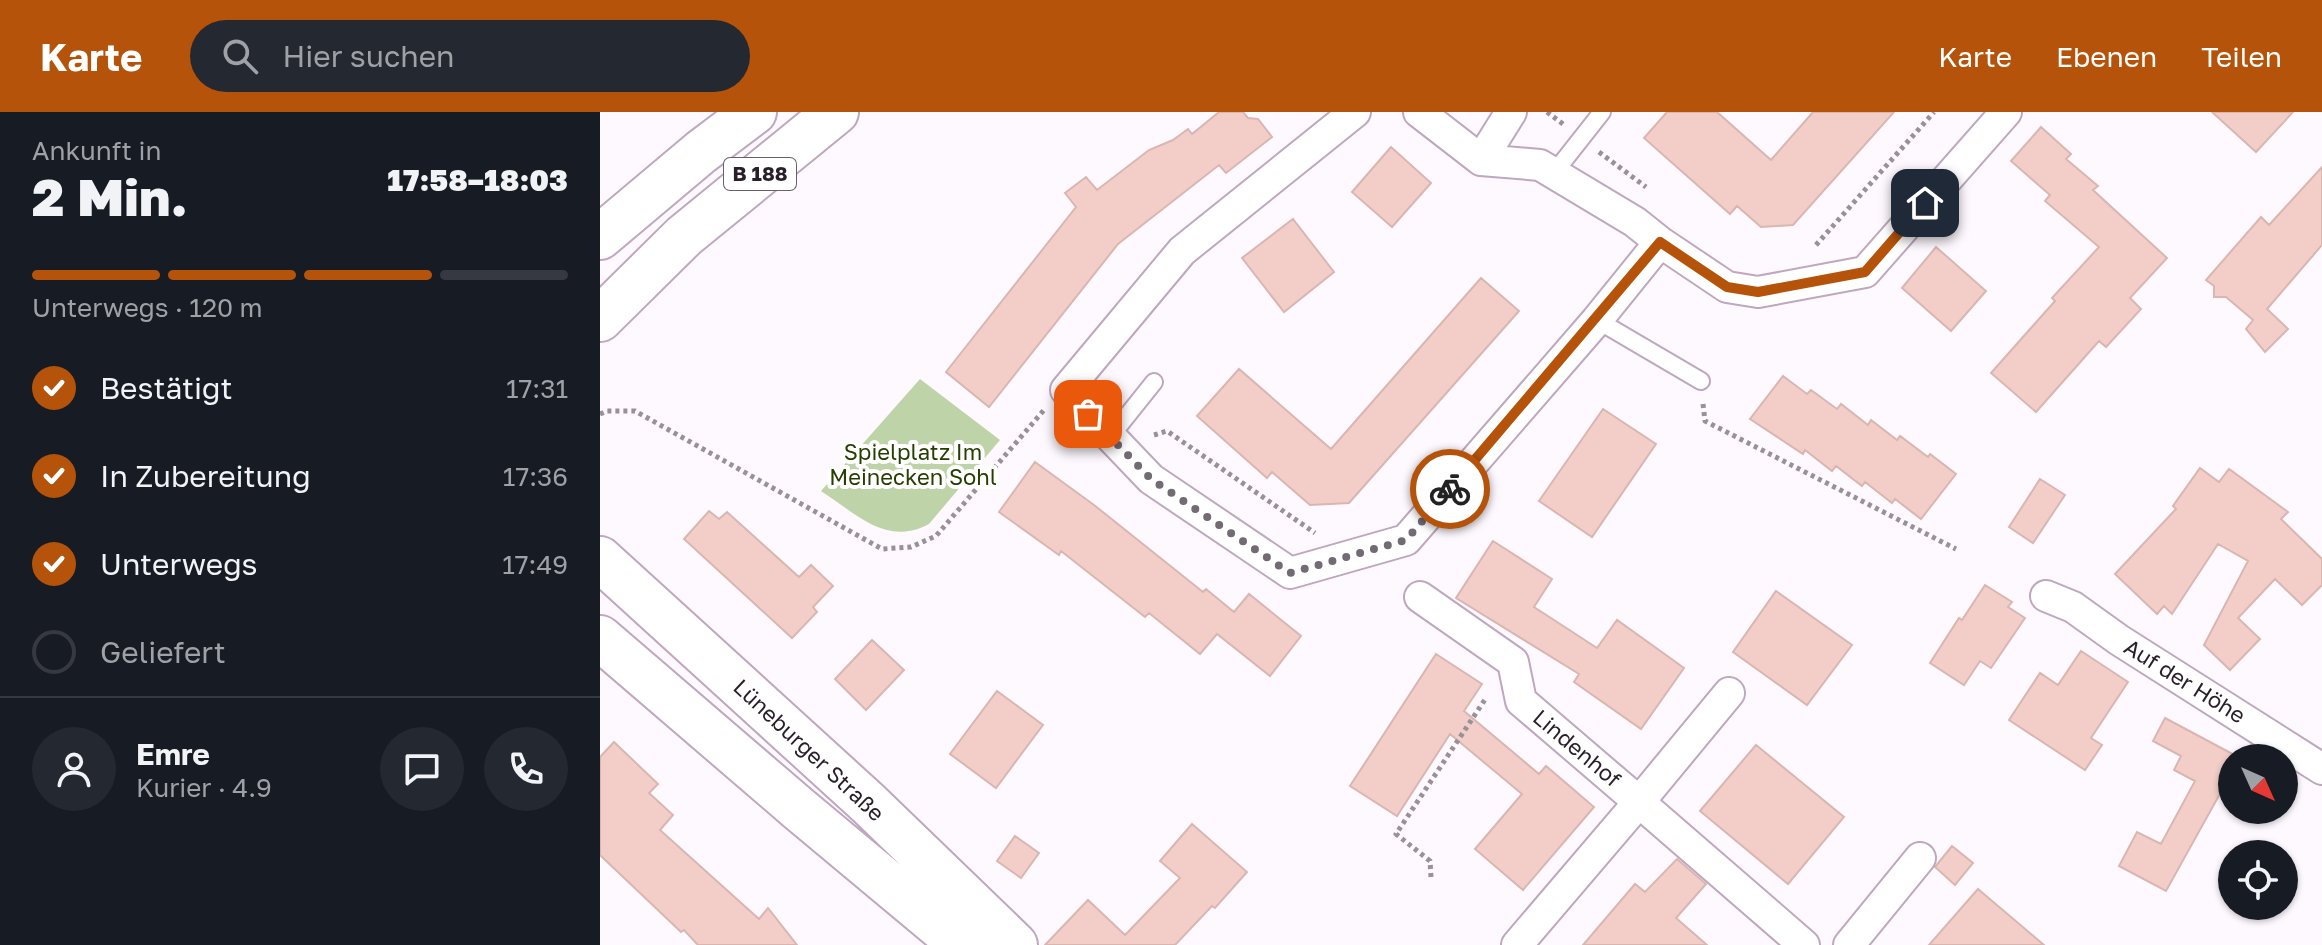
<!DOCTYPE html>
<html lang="de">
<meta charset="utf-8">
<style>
:root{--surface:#171b24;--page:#242831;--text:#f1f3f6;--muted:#9ea1a6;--line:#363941;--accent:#b45309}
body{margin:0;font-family:"Golos Text",sans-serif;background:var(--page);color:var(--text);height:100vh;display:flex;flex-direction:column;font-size:30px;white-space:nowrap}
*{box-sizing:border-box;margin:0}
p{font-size:26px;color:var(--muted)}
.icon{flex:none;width:44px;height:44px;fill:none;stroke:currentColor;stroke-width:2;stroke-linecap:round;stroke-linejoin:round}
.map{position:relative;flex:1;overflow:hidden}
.panel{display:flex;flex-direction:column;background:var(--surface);width:600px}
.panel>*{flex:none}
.needle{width:52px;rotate:135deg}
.controls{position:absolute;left:1618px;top:632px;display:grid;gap:16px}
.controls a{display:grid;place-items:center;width:80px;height:80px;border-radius:50%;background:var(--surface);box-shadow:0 2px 6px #0004;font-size:40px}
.pin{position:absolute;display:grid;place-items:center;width:68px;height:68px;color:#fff;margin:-34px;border-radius:16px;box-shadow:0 4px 12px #0006}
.courier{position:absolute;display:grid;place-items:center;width:80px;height:80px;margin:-40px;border:6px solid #b45309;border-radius:50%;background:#fff;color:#222;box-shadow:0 2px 10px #0007}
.overview em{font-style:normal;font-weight:800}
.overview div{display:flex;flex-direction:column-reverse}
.overview{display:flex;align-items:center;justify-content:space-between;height:136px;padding:0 32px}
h1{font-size:52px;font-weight:800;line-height:60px}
.bar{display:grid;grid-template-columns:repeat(4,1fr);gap:12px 8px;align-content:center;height:96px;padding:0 32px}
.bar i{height:10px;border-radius:6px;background:var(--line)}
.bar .selected{background:var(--accent)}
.bar p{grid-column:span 4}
.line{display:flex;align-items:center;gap:20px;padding:0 32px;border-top:2px solid var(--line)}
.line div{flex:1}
.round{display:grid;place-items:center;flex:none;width:84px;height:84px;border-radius:42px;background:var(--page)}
ol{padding:0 32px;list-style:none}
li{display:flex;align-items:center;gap:24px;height:88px}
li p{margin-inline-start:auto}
li .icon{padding:8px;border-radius:50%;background:var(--accent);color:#fff;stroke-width:4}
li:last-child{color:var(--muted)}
li i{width:44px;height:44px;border:4px solid var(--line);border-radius:50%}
header{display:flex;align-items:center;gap:48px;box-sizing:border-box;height:112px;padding:0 40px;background:var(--accent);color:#fff}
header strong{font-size:38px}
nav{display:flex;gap:44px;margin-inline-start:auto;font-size:28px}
.search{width:560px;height:72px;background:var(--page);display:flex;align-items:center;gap:20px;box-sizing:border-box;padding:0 28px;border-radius:44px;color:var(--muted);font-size:30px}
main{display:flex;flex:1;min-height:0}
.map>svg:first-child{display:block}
.green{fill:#bed4a8}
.building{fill:#f3cec9;stroke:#dab6b1;stroke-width:2}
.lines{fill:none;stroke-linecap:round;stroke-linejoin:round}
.lane-casing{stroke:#bfa7bf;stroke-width:20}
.street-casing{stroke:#bfa7bf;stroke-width:34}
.secondary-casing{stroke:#bfa7bf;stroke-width:48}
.primary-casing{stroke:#bfa7bf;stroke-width:48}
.path{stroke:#989198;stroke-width:5;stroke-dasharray:4 4;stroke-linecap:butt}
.lane{stroke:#fff;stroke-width:16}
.street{stroke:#fff;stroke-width:30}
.secondary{stroke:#fff;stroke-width:44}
.primary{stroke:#fff;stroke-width:44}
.done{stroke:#736b73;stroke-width:8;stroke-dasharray:0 14.4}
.route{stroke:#b45309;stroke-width:10}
.labels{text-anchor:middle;stroke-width:8;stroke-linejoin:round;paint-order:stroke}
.shield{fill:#fff;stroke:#686268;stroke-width:2}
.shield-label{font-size:20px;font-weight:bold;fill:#281f28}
.park-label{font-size:22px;fill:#263e00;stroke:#fff}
.street-label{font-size:22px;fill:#281f28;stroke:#fff}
</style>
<header>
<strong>Karte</strong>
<div class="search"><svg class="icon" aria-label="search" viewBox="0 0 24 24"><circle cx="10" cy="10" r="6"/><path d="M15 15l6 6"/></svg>Hier suchen</div>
<nav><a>Karte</a><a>Ebenen</a><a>Teilen</a></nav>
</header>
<main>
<section class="panel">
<div class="overview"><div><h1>2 Min.</h1><p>Ankunft in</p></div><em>17:58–18:03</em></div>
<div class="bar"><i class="selected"></i><i class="selected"></i><i class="selected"></i><i></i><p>Unterwegs · 120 m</p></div>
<ol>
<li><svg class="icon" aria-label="check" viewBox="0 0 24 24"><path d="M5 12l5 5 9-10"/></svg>Bestätigt<p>17:31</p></li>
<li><svg class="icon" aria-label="check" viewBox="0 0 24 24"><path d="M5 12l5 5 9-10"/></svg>In Zubereitung<p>17:36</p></li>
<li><svg class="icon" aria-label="check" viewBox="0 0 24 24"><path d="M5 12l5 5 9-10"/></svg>Unterwegs<p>17:49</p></li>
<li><i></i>Geliefert</li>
</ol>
<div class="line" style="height:144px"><a class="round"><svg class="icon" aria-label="person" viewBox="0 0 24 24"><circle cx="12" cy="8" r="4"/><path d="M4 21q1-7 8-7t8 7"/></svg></a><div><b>Emre</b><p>Kurier · 4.9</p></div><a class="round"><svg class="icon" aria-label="chat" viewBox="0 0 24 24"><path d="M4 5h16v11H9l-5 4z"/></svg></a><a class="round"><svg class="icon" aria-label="phone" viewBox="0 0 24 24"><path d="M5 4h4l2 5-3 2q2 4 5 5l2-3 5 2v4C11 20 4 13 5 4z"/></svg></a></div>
</section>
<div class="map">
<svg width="1722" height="833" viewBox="0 0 1722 833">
<rect width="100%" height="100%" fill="#fef9fe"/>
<path class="green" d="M 320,267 L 400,328 L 329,412 C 286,435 257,402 221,379 Z"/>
<path class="building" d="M 619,0 L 643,0 L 648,6 L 658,7 L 672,25 L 626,61 L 619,53 L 518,132 L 389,295 L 346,260 L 476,95 L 465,81 L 486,65 L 497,78 L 549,38 L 573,28 L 588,17 L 592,22 Z
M 1067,0 L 1117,0 L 1171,48 L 1213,0 L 1294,0 L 1193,113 L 1161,115 L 1137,94 L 1130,102 L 1044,26 Z
M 1612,0 L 1693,0 L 1656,40 Z
M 1441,15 L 1471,42 L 1466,47 L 1498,74 L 1493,78 L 1567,146 L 1530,186 L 1541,197 L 1506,235 L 1499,229 L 1436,300 L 1391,261 L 1455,189 L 1452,186 L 1499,135 L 1445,89 L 1450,83 L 1411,49 Z
M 791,35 L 831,71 L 792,115 L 752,80 Z
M 1722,55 L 1722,133 L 1667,197 L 1688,217 L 1665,240 L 1646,217 L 1653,208 L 1626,185 L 1614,185 L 1614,174 L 1606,168 L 1661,105 L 1669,113 Z
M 693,107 L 734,160 L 684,200 L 642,146 Z
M 1336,135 L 1386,179 L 1351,219 L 1302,176 Z
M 881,166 L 919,199 L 749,391 L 710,393 L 672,360 L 667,366 L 597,304 L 639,257 L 731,337 Z
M 1183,264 L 1207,282 L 1211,278 L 1237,297 L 1241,292 L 1268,313 L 1271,308 L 1297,328 L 1300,324 L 1328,345 L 1330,342 L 1356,362 L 1321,407 L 1295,387 L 1292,391 L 1265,370 L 1262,374 L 1236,354 L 1232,359 L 1205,338 L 1203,342 L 1150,307 Z
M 1003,297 L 1056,332 L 992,425 L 939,389 Z
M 435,350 L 494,393 L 603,480 L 606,477 L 634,500 L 649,482 L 701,524 L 670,564 L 617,522 L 600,542 L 549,501 L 545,505 L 461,439 L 459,443 L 399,400 Z
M 1600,356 L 1619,370 L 1629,357 L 1688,400 L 1681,407 L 1722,447 L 1722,473 L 1702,493 L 1675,467 L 1638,506 L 1660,527 L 1630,558 L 1604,533 L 1648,449 L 1618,432 L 1572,502 L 1564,494 L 1557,502 L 1515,462 L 1576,397 L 1573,394 Z
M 1440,367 L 1465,383 L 1433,431 L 1409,415 Z
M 109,399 L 119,407 L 127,400 L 199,465 L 211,453 L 233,474 L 213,495 L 217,500 L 192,526 L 84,427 Z
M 893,429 L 952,467 L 934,495 L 997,536 L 1017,508 L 1084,556 L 1041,617 L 974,570 L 979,562 L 856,486 Z
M 1385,473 L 1412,490 L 1408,495 L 1425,506 L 1391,556 L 1380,549 L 1364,573 L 1330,551 L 1359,506 L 1362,508 Z
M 1176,479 L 1252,533 L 1207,593 L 1133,540 Z
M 272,528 L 304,558 L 266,598 L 235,567 Z
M 1481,539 L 1528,570 L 1491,626 L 1502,633 L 1485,658 L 1409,608 L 1440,561 L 1458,573 Z
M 836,542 L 882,572 L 864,599 L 939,662 L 946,654 L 994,695 L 923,778 L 875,737 L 922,682 L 850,622 L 797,704 L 750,674 Z
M 397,579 L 443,613 L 396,676 L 350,642 Z
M 1565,606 L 1640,646 L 1632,646 L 1632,660 L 1566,779 L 1519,754 L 1537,720 L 1561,732 L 1595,669 L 1574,658 L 1581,644 L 1553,629 Z
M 14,630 L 58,672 L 49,681 L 73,703 L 60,718 L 159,807 L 168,796 L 197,833 L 98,833 L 84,818 L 81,820 L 0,743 L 0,645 Z
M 1156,633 L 1244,705 L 1188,772 L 1100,699 Z
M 592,712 L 647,760 L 615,796 L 612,794 L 575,833 L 445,833 L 488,788 L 525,823 L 580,766 L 560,749 Z
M 415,724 L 439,741 L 421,766 L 397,749 Z
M 1352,734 L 1373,751 L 1355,773 L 1335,755 Z
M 1077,747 L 1106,772 L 1076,806 L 1107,833 L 983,833 L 1035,772 L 1045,780 Z
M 1378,777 L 1444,833 L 1329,833 Z"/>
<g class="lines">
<defs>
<path id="lane" d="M 954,61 L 1002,0
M 997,208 L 1101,269
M 510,325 L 554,270"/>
<path id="street" d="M 755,0 L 582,139 L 466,278 L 551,367 L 690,461 L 806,428 L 997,208 L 1060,130 L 1127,175 L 1158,180 L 1265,160 L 1406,0
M 819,0 L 881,48 L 911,0
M 881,48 L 940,53 L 1035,110 L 1060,130
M 1446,484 L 1473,495 L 1519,528 L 1722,657
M 820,485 L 913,550 L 921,589 L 1039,690 L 1129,581
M 917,833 L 1039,690 L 1204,833
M 1249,833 L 1320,746"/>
<path id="secondary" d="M 0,447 L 268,691 L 415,833
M 0,526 L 199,697 L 362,833"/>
<path id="primary" d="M 0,125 L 101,40 L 154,0
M 0,207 L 84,124 L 236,0"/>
</defs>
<use href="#lane" class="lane-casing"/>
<use href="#street" class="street-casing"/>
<use href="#secondary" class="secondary-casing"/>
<use href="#primary" class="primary-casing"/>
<path class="path" d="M 947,0 L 963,12
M 999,40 L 1046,75
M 1216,133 L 1334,0
M 1103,292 L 1105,309 L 1356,437
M 0,302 L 7,299 L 35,299 L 282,437 L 311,435 L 336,424 L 444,298
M 554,323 L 567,319 L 715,421
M 831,765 L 830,749 L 796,722 L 886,586"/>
<use href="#lane" class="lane"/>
<use href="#street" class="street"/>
<use href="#secondary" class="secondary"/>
<use href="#primary" class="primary"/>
</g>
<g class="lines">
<path class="done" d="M 488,302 L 551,367 L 690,461 L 806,428 L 850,377"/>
<path class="route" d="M 850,377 L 1060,130 L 1127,175 L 1158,180 L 1265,160 L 1325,91"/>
</g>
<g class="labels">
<rect class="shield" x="124" y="46" width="72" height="32" rx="6"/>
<g class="shield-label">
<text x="160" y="69">B 188</text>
</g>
<g class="park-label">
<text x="313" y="348">Spielplatz Im<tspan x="313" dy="25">Meinecken Sohl</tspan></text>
</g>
<g class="street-label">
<text transform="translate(1585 569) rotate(32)" y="8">Auf der Höhe</text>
<text transform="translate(977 636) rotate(40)" y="8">Lindenhof</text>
<text transform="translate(209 638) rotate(43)" y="8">Lüneburger Straße</text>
</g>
</g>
</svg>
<div class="controls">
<a><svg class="needle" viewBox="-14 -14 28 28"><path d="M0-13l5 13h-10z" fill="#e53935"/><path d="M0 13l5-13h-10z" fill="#9ea1a6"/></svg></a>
<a><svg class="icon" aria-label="locate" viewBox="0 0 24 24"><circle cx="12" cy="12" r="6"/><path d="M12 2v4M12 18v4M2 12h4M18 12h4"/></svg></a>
</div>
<div class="pin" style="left:488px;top:302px;background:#ea580c"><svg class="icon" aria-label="bag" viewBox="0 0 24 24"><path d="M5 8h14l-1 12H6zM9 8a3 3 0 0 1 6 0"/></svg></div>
<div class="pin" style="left:1325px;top:91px;background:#1f2937"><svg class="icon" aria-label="home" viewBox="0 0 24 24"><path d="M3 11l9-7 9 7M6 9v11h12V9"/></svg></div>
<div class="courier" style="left:850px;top:377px"><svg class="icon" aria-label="bike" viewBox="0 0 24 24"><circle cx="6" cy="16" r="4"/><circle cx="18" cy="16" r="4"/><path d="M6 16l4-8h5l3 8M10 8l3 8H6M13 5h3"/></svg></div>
</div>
</main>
